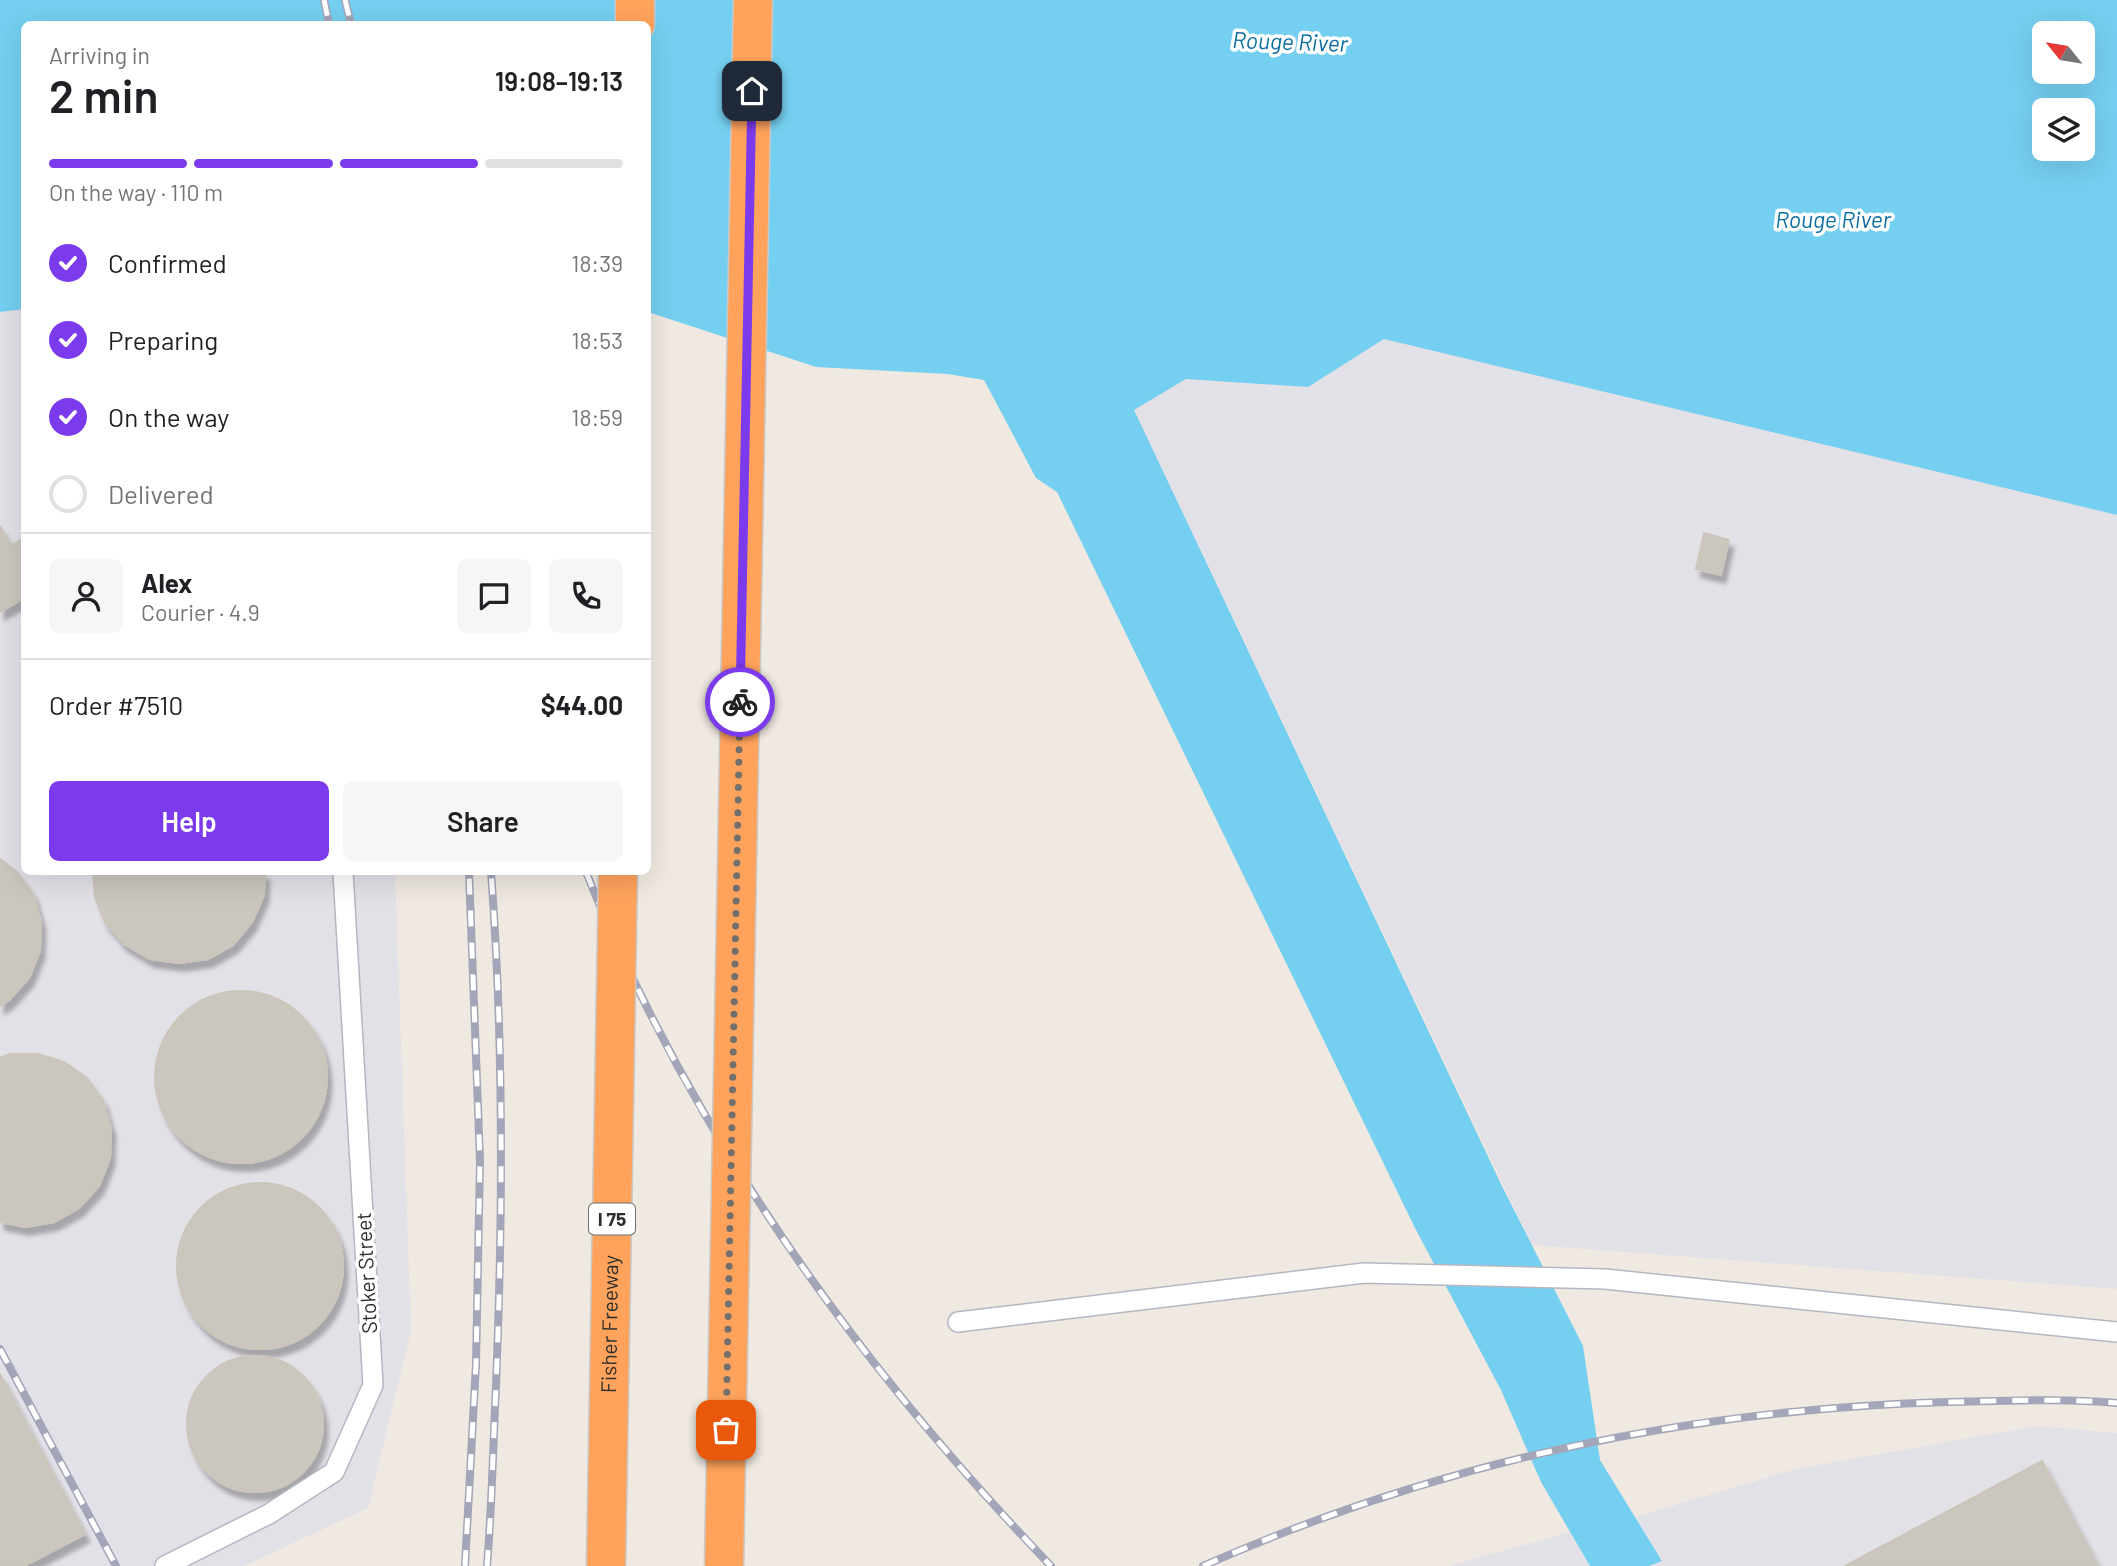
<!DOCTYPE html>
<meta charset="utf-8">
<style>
:root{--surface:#fff;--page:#f6f6f6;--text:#202124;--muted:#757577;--line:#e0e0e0;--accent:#7c3aed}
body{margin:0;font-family:Barlow,sans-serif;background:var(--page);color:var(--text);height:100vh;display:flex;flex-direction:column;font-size:26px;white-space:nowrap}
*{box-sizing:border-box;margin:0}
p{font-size:23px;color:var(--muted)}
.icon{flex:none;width:38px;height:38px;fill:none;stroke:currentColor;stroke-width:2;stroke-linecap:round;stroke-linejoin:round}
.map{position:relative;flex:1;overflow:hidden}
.side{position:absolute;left:21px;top:21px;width:630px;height:854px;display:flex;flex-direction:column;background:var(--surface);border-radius:10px;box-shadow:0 7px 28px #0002}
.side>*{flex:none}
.needle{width:46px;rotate:300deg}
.tools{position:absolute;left:2032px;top:21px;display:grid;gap:14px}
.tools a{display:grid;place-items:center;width:63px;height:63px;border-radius:10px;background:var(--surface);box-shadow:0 7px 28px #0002;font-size:35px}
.pin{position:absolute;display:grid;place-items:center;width:60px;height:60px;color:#fff;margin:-30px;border-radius:14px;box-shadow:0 4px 10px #0006}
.courier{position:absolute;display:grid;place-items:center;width:70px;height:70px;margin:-35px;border:5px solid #7c3aed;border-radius:50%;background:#fff;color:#222;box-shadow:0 2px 9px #0007}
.summary em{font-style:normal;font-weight:600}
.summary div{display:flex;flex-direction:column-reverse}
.summary{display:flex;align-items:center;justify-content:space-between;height:119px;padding:0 28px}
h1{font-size:46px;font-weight:600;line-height:52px}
.bar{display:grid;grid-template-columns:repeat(4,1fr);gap:10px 7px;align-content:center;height:84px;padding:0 28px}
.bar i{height:9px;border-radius:5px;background:var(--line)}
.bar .on{background:var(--accent)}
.bar p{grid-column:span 4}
.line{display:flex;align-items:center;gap:18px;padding:0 28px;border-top:2px solid var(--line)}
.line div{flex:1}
.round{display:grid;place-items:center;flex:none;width:74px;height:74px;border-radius:10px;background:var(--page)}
ol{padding:0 28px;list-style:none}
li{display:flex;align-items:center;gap:21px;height:77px}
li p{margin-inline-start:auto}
li .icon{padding:7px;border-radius:50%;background:var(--accent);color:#fff;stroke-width:4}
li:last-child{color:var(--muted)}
li i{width:38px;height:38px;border:4px solid var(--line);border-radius:50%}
.cta{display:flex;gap:14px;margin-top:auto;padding:14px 28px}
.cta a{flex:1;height:80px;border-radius:10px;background:var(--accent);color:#fff;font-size:28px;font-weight:600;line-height:80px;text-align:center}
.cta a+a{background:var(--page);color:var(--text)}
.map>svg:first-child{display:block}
.industrial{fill:#e3e1e8}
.water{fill:#75cff0;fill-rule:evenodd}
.building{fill:#cbc7bf;stroke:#cbc5ba;stroke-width:2;filter:url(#shadow)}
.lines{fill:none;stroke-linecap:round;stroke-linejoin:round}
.service-casing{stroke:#b4b7c1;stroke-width:22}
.motorway-casing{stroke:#c9c9c9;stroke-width:41}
.service{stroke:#fff;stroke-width:19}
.motorway{stroke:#ffa35c;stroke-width:38}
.rail-casing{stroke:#a3a6b8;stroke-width:8}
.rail{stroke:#fff;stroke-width:5;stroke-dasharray:16;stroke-linecap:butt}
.motorway-bridge-casing{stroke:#c9c9c9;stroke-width:41;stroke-linecap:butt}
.motorway-bridge{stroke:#ffa35c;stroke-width:38}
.done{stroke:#726f6d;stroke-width:7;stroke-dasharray:0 12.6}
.route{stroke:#7c3aed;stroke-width:9}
.labels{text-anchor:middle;stroke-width:7;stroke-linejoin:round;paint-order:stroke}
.shield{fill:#fff;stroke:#6d6d6d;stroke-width:2}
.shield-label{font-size:19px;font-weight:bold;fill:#2e2e2e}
.street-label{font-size:21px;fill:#2e2e2e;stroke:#fff}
.water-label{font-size:23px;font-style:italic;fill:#0d6fa3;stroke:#fff}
</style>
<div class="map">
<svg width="2117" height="1566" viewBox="0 0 2117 1566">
<defs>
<filter id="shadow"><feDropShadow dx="4.5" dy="8" stdDeviation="2" flood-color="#0004"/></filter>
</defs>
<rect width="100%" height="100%" fill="#efe9e1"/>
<path class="industrial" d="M 24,309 L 24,872 L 395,872 L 411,1331 L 368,1508 L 244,1566 L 0,1566 L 0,312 Z
M 1384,339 L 2117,515 L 2117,1289 L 1532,1245 L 1134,410 L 1186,379 L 1308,387 Z
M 2037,1426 L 2117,1433 L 2117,1566 L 1649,1566 L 1662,1560 L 1635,1517 L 1796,1469 Z
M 1570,1532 L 1590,1566 L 1449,1566 Z"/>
<path class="water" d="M 0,0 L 2117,0 L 2117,515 L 1384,339 L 1308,387 L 1186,379 L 1134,410 L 1501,1184 L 1583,1346 L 1600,1460 L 1662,1561 L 1649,1566 L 1590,1566 L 1541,1482 L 1501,1390 L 1415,1228 L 1057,492 L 1036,478 L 984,380 L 948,374 L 816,367 L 648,312 L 648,24 L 24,24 L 24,309 L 0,312 ZM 2044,33 L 2082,33 L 2082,72 L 2044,72 ZM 2044,110 L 2082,110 L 2082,149 L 2044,149 Z"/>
<path class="building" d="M 0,526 L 11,546 L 24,538 L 24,598 L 0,612 Z
M 1704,533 L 1729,540 L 1721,575 L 1696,569 Z
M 0,859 L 17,872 L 33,894 L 41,922 L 40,951 L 29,978 L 9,1000 L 0,1006 Z
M 93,872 L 265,872 L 264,895 L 252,922 L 233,945 L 208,959 L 179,963 L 150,959 L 124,944 L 105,922 L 95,897 Z
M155 1077a86 86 0 1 1 172 0a86 86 0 1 1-172 0Z
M 10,1054 L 38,1054 L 64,1062 L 87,1078 L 103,1101 L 111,1129 L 110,1158 L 99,1186 L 79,1208 L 54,1222 L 25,1227 L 0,1222 L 0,1058 Z
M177 1266a83 83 0 1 1 166 0a83 83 0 1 1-166 0Z
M187 1424a68 68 0 1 1 136 0a68 68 0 1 1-136 0Z
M 0,1374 L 85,1534 L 24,1566 L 0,1566 Z
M 2042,1461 L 2098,1566 L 1845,1566 Z"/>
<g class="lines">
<defs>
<path id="service" d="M 958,1322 L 1364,1273 L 1605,1279 L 2117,1332
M 165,1566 L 269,1514 L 334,1472 L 373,1385 L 343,872"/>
<path id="motorway" d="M 635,24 L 635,0"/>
</defs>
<use href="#service" class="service-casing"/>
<use href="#motorway" class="motorway-casing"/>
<use href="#service" class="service"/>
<use href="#motorway" class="motorway"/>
<defs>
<path id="rail" d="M 324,0 L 329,24
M 345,0 L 351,24
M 586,872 C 691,1134 856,1363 1051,1566
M 0,1349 L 116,1566
M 465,1566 L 476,1364 L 480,1161 L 469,872
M 487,1566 C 492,1506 493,1446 496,1386 C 503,1215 504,1042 491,872
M 1203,1566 C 1439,1462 1689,1409 1948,1402 C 2003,1401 2061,1398 2117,1403"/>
</defs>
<use href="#rail" class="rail-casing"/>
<use href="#rail" class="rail"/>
<defs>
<g id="motorway-bridge">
<path id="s1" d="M 606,1566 L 618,872"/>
<path d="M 724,1566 L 753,0"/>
</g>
</defs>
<use href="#motorway-bridge" class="motorway-bridge-casing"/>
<use href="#motorway-bridge" class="motorway-bridge"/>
</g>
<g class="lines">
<path class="done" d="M 726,1430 L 740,702"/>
<path class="route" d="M 740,702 L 752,91"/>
</g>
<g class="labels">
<rect class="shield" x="589" y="1203.5" width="46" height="31" rx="5"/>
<g class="shield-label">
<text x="612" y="1226">I 75</text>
</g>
<g class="street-label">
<text transform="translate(367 1273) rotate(-93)" y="7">Stoker Street</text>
<text dy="7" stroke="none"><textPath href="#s1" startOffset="242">Fisher Freeway</textPath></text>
</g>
<g class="water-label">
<text transform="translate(1290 42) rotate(2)" y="8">Rouge River</text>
<text x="1833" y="228">Rouge River</text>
</g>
</g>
</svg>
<div class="tools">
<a><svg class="needle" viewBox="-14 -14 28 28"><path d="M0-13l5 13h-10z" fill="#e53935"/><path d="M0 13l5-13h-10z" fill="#757577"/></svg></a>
<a><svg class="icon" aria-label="layers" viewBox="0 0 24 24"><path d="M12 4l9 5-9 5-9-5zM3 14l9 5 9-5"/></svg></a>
</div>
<div class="pin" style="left:726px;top:1430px;background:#ea580c"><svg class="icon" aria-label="bag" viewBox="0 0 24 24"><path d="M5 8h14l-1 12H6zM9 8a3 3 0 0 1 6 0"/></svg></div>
<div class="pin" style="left:752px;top:91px;background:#1f2937"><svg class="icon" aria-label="home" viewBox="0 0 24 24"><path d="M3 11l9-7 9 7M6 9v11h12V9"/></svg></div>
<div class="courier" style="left:740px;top:702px"><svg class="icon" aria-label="bike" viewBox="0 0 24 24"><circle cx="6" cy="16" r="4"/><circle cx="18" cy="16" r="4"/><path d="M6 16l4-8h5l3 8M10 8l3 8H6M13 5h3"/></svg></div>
<section class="side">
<div class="summary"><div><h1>2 min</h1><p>Arriving in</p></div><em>19:08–19:13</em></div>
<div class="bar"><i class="on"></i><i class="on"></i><i class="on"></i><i></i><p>On the way · 110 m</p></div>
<ol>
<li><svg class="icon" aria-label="check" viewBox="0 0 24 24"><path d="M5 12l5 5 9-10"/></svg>Confirmed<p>18:39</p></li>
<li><svg class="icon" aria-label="check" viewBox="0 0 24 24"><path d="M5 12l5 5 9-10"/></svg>Preparing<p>18:53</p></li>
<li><svg class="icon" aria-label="check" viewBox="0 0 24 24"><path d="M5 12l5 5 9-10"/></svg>On the way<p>18:59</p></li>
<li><i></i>Delivered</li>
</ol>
<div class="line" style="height:126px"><a class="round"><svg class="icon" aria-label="person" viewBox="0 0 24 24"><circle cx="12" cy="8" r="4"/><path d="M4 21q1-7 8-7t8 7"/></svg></a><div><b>Alex</b><p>Courier · 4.9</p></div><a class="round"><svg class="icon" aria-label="chat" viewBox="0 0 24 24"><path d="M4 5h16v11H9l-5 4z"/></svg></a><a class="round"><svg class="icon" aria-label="phone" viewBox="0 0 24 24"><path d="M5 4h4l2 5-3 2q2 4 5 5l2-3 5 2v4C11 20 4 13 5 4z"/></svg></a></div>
<div class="line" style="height:91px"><div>Order #7510</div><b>$44.00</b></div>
<div class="cta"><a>Help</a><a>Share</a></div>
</section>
</div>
